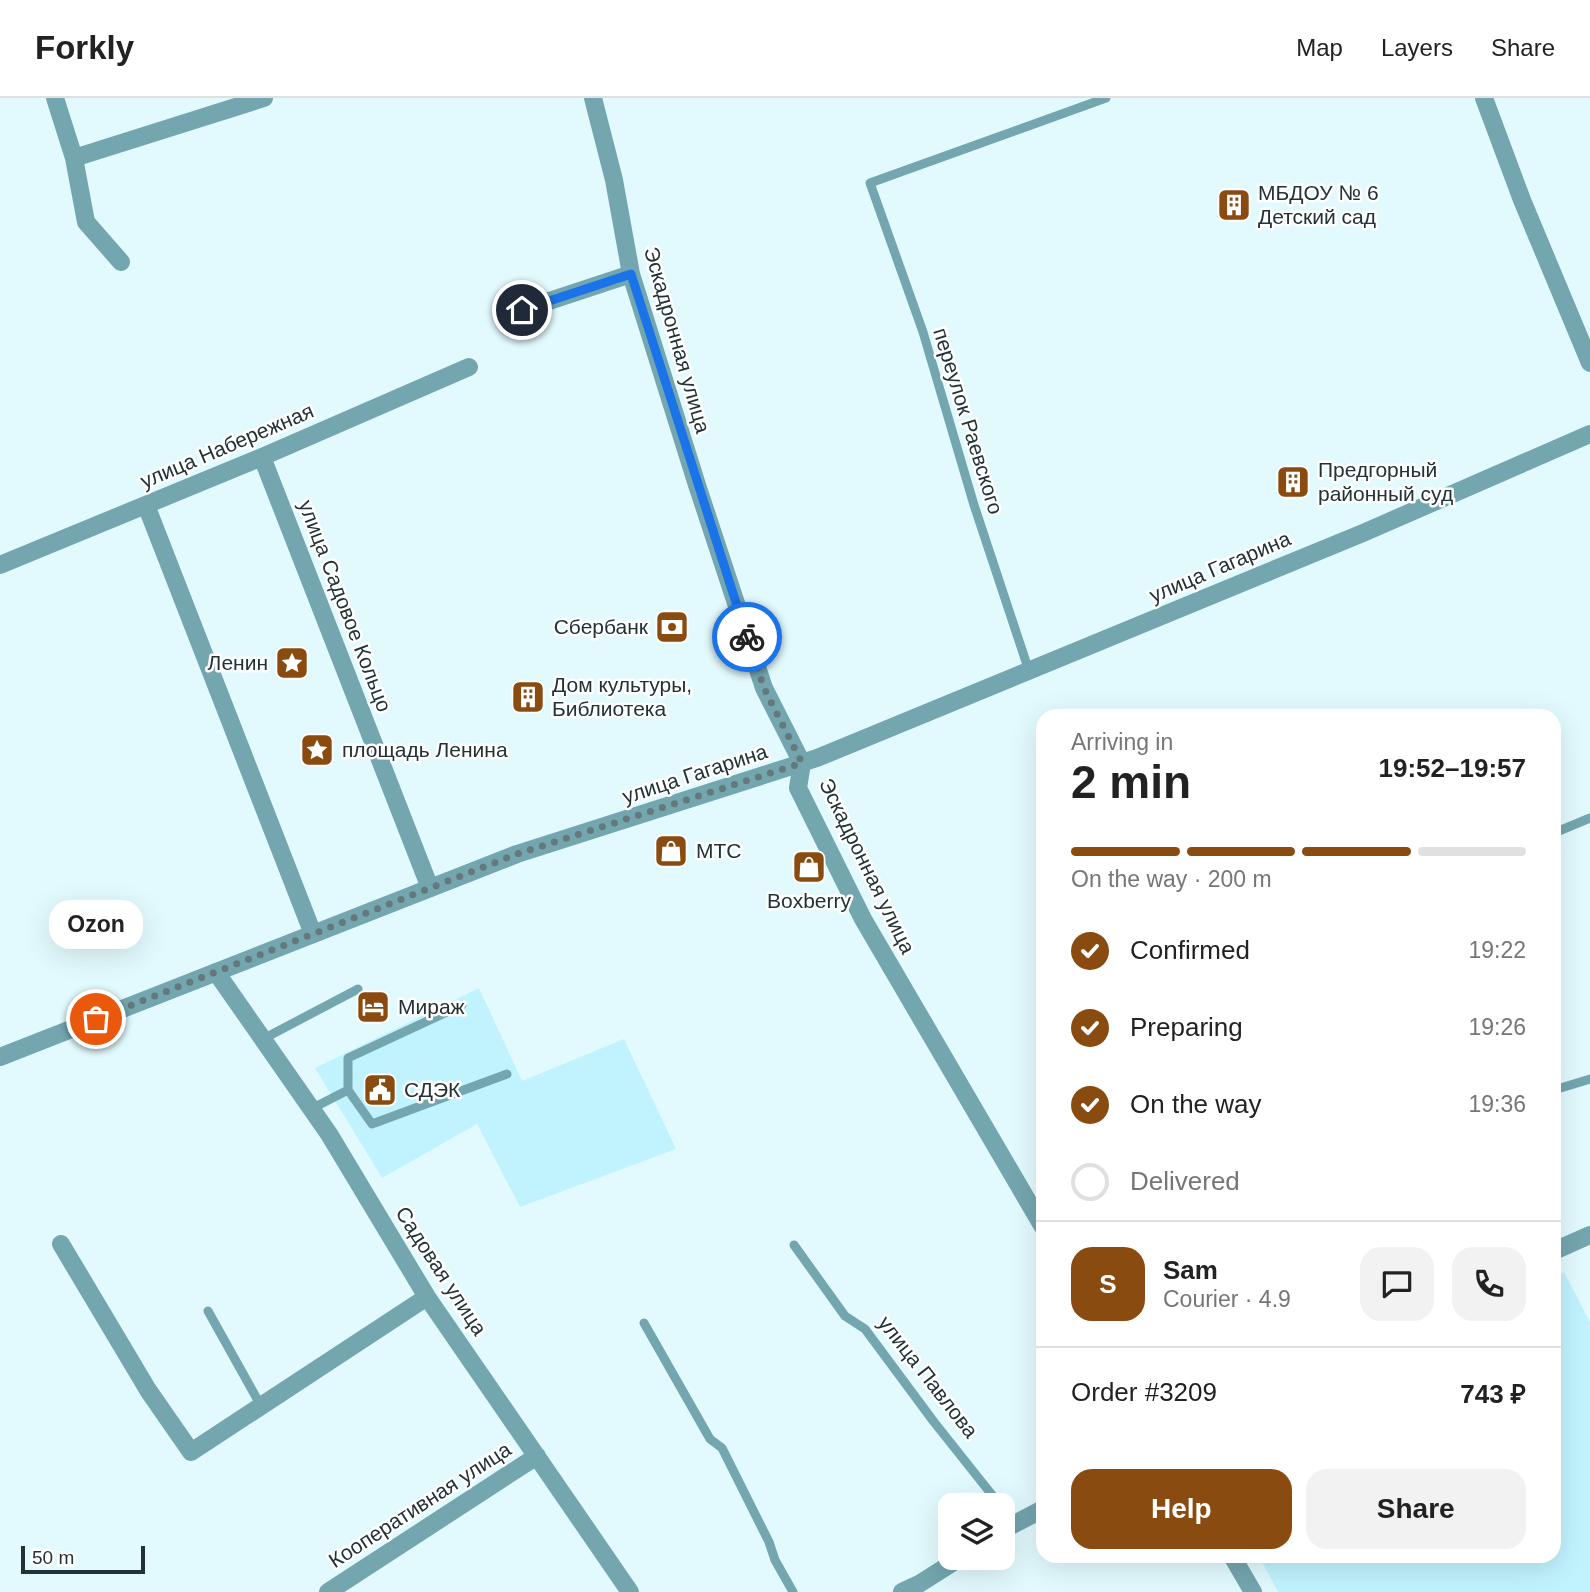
<!DOCTYPE html>
<meta charset="utf-8">
<style>
:root{--surface:#fff;--page:#f2f2f2;--text:#222;--muted:#767676;--line:#e0e0e0;--accent:#894b0f}
body{margin:0;font-family:Arial,sans-serif;background:var(--page);color:var(--text);height:100vh;display:flex;flex-direction:column;font-size:26px;white-space:nowrap}
*{box-sizing:border-box;margin:0}
p{font-size:23px;color:var(--muted)}
.icon{flex:none;width:38px;height:38px;fill:none;stroke:currentColor;stroke-width:2;stroke-linecap:round;stroke-linejoin:round}
.map{position:relative;flex:1;overflow:hidden}
.sheet{position:absolute;left:1036px;top:611px;width:525px;height:854px;display:flex;flex-direction:column;background:var(--surface);border-radius:21px;box-shadow:0 7px 28px #0002}
.sheet>*{flex:none}
.tools{position:absolute;left:938px;top:1395px;display:grid;gap:14px}
.tools a{display:grid;place-items:center;width:77px;height:77px;border-radius:14px;background:var(--surface);box-shadow:0 7px 28px #0002;font-size:35px}
.scale{position:absolute;left:21px;bottom:18px;width:124px;box-sizing:border-box;padding-left:7px;border:4px solid #223235;border-top:0;font-size:19px;line-height:24px;white-space:nowrap;color:#223235;-webkit-text-stroke:5px #fff;paint-order:stroke}
.pin{position:absolute;display:grid;place-items:center;width:60px;height:60px;color:#fff;margin:-30px;border:4px solid #fff;border-radius:50%;box-shadow:0 2px 7px #0007}
.courier{position:absolute;display:grid;place-items:center;width:70px;height:70px;margin:-35px;border:5px solid #1a73e8;border-radius:50%;background:#fff;color:#222;box-shadow:0 2px 9px #0007}
.bubble{position:absolute;height:49px;border-radius:21px;background:var(--surface);box-shadow:0 7px 28px #0002;font-size:23px;font-weight:700;line-height:49px;text-align:center}
.headline em{font-style:normal;font-weight:700}
.headline div{display:flex;flex-direction:column-reverse}
.headline{display:flex;align-items:center;justify-content:space-between;height:119px;padding:0 35px}
h1{font-size:46px;font-weight:700;line-height:52px}
.bar{display:grid;grid-template-columns:repeat(4,1fr);gap:10px 7px;align-content:center;height:84px;padding:0 35px}
.bar i{height:9px;border-radius:5px;background:var(--line)}
.bar .current{background:var(--accent)}
.bar p{grid-column:span 4}
.line{display:flex;align-items:center;gap:18px;padding:0 35px;border-top:2px solid var(--line)}
.line div{flex:1}
.round{display:grid;place-items:center;flex:none;width:74px;height:74px;border-radius:21px;background:var(--page)}
ol{padding:0 35px;list-style:none}
li{display:flex;align-items:center;gap:21px;height:77px}
li p{margin-inline-start:auto}
li .icon{padding:7px;border-radius:50%;background:var(--accent);color:#fff;stroke-width:4}
li:last-child{color:var(--muted)}
li i{width:38px;height:38px;border:4px solid var(--line);border-radius:50%}
.primary-button{display:flex;gap:14px;margin-top:auto;padding:14px 35px}
.primary-button a{flex:1;height:80px;border-radius:21px;background:var(--accent);color:#fff;font-size:28px;font-weight:700;line-height:80px;text-align:center}
.primary-button a+a{background:var(--page);color:var(--text)}
header{display:flex;align-items:center;gap:42px;box-sizing:border-box;height:98px;padding:0 35px;background:var(--surface);border-bottom:2px solid var(--line)}
header strong{font-size:33px}
nav{display:flex;gap:38px;margin-inline-start:auto;font-size:24px}
.map>svg:first-child{display:block}
.built{fill:#c1f3fe}
.lines{fill:none;stroke-linecap:round;stroke-linejoin:round}
.service{stroke:#74a6b0;stroke-width:9}
.minor{stroke:#74a6b0;stroke-width:18}
.tertiary{stroke:#74a6b0;stroke-width:18}
.done{stroke:#65787b;stroke-width:7;stroke-dasharray:0 12.6}
.route{stroke:#1a73e8;stroke-width:9}
.labels{text-anchor:middle;stroke-width:5;stroke-linejoin:round;paint-order:stroke}
.poi-label{font-size:21px;fill:#223235;stroke:#fff;text-anchor:start}
.street-label{font-size:21px;fill:#223235;stroke:#fff}
</style>
<header>
<strong>Forkly</strong>
<nav><a>Map</a><a>Layers</a><a>Share</a></nav>
</header>
<div class="map">
<svg width="1590" height="1494" viewBox="0 0 1590 1494">
<rect width="100%" height="100%" fill="#e2fafe"/>
<path class="built" d="M 479,890 L 522,983 L 624,941 L 676,1051 L 520,1109 L 477,1026 L 382,1080 L 315,970 Z
M 1564,1174 L 1590,1224 L 1590,1494 L 1278,1494 L 1259,1458 L 1554,1458 L 1554,1179 Z"/>
<g class="lines">
<path class="service" d="M 1029,573 L 974,407 L 923,234 L 870,85 L 1106,0
M 1554,735 L 1590,720
M 263,941 L 358,891
M 348,992 L 348,960 L 462,907
M 1554,992 L 1590,981
M 311,1011 L 348,992 L 372,1026 L 507,976
M 794,1147 L 845,1218 L 865,1231 L 934,1324 L 1000,1407
M 208,1213 L 261,1308
M 644,1225 L 710,1341 L 722,1350 L 769,1444 L 775,1462 L 793,1494
M 1003,1410 L 1014,1424"/>
<path class="minor" d="M 55,0 L 74,60 L 86,124 L 121,164
M 593,0 L 614,82 L 631,176 L 697,387 L 764,590 L 802,665 L 798,690 L 863,821 L 1043,1129
M 1484,0 L 1522,102 L 1590,265
M 74,60 L 264,0
M 522,212 L 631,176
M 262,359 L 430,790
M 146,407 L 313,836
M 0,467 L 262,359 L 469,269
M 216,874 L 329,1036 L 427,1199 L 630,1494
M 61,1146 L 148,1292 L 191,1354 L 427,1199
M 1554,1153 L 1590,1137
M 1003,1432 L 1043,1411
M 1232,1458 L 1253,1494
M 328,1494 L 537,1358
M 902,1494 L 919,1486 L 960,1460"/>
<path class="tertiary" d="M 0,959 L 517,756 L 817,660 L 1363,435 L 1590,336"/>
</g>
<g class="lines">
<path class="done" d="M 96,921 L 517,756 L 802,665 L 764,590 L 747,539"/>
<path class="route" d="M 522,212 L 631,176 L 747,539"/>
</g>
<defs>
<symbol id="building-square" viewBox="-11 -11 22 22"><rect x="-9" y="-9" width="18" height="18" rx="4" fill="#894b0f" stroke="#fff"/><path d="M-4-6H4V6H1V3H-1V6H-4ZM-2.5-4.3h1.7v1.8h-1.7ZM.8-4.3h1.7v1.8H.8ZM-2.5-1h1.7V.8h-1.7ZM.8-1h1.7V.8H.8Z" fill="#fff"/></symbol>
<symbol id="bank-square" viewBox="-11 -11 22 22"><rect x="-9" y="-9" width="18" height="18" rx="4" fill="#894b0f" stroke="#fff"/><path d="M-6-4H6V4H-6ZM0-2.3a2.3 2.3 0 1 0 0 4.6a2.3 2.3 0 1 0 0-4.6Z" fill="#fff"/></symbol>
<symbol id="sight-square" viewBox="-11 -11 22 22"><rect x="-9" y="-9" width="18" height="18" rx="4" fill="#894b0f" stroke="#fff"/><path d="M0-6L1.8-2.2L6-1.7L2.9 1.2L3.7 5.4L0 3.3L-3.7 5.4L-2.9 1.2L-6-1.7L-1.8-2.2Z" fill="#fff"/></symbol>
<symbol id="shop-square" viewBox="-11 -11 22 22"><rect x="-9" y="-9" width="18" height="18" rx="4" fill="#894b0f" stroke="#fff"/><path d="M-5-2.5h2.3a2.7 3.5 0 0 1 5.4 0H5L5.5 6h-11ZM-1.5-2.5h3a1.5 2.3 0 0 0-3 0Z" fill="#fff"/></symbol>
<symbol id="hotel-square" viewBox="-11 -11 22 22"><rect x="-9" y="-9" width="18" height="18" rx="4" fill="#894b0f" stroke="#fff"/><path d="M-6-4.5h1.5V1H6V5H4.5V3h-9V5H-6ZM-4 0a1.8 1.8 0 1 1 3.6 0ZM.5 0V-2.5h3Q6-2.5 6 0Z" fill="#fff"/></symbol>
<symbol id="civic-square" viewBox="-11 -11 22 22"><rect x="-9" y="-9" width="18" height="18" rx="4" fill="#894b0f" stroke="#fff"/><path d="M-.6-6.5H3V-4.5H.6V-3L4-1V1h2V6H-6V1h2V-1L-.6-3ZM-1.2 2.5V6h2.4V2.5Z" fill="#fff"/></symbol>
</defs>
<g fill-rule="evenodd">
<use href="#building-square" x="1215" y="88" width="38" height="38"/>
<use href="#building-square" x="1274" y="365" width="38" height="38"/>
<use href="#bank-square" x="653" y="510" width="38" height="38"/>
<use href="#sight-square" x="273" y="546" width="38" height="38"/>
<use href="#building-square" x="509" y="580" width="38" height="38"/>
<use href="#sight-square" x="298" y="633" width="38" height="38"/>
<use href="#shop-square" x="652" y="734" width="38" height="38"/>
<use href="#shop-square" x="790" y="750" width="38" height="38"/>
<use href="#hotel-square" x="354" y="890" width="38" height="38"/>
<use href="#civic-square" x="361" y="973" width="38" height="38"/>
</g>
<g class="labels">
<g class="poi-label">
<text x="1258" y="102">МБДОУ № 6<tspan x="1258" dy="24">Детский сад</tspan></text>
<text x="1318" y="379">Предгорный<tspan x="1318" dy="24">районный суд</tspan></text>
<text x="648" y="536" text-anchor="end">Сбербанк</text>
<text x="268" y="572" text-anchor="end">Ленин</text>
<text x="552" y="594">Дом культуры,<tspan x="552" dy="24">Библиотека</tspan></text>
<text x="342" y="659">площадь Ленина</text>
<text x="696" y="760">МТС</text>
<text x="809" y="810" text-anchor="middle">Boxberry</text>
<text x="398" y="916">Мираж</text>
<text x="404" y="999">СДЭК</text>
</g>
<g class="street-label">
<text transform="translate(677 242) rotate(74)" y="7">Эскадронная улица</text>
<text transform="translate(968 323) rotate(73)" y="7">переулок Раевского</text>
<text transform="translate(227 348) rotate(-23)" y="7">улица Набережная</text>
<text transform="translate(1220 469) rotate(-23)" y="7">улица Гагарина</text>
<text transform="translate(345 508) rotate(69)" y="7">улица Садовое Кольцо</text>
<text transform="translate(695 676) rotate(-18)" y="7">улица Гагарина</text>
<text transform="translate(867 768) rotate(64)" y="7">Эскадронная улица</text>
<text transform="translate(441 1173) rotate(57)" y="7">Садовая улица</text>
<text transform="translate(928 1279) rotate(52)" y="7">улица Павлова</text>
<text transform="translate(420 1407) rotate(-33)" y="7">Кооперативная улица</text>
</g>
</g>
</svg>
<div class="tools">
<a><svg class="icon" aria-label="layers" viewBox="0 0 24 24"><path d="M12 4l9 5-9 5-9-5zM3 14l9 5 9-5"/></svg></a>
</div>
<div class="scale">50 m</div>
<div class="pin" style="left:96px;top:921px;background:#ea580c"><svg class="icon" aria-label="bag" viewBox="0 0 24 24"><path d="M5 8h14l-1 12H6zM9 8a3 3 0 0 1 6 0"/></svg></div>
<div class="pin" style="left:522px;top:212px;background:#1f2937"><svg class="icon" aria-label="home" viewBox="0 0 24 24"><path d="M3 11l9-7 9 7M6 9v11h12V9"/></svg></div>
<div class="courier" style="left:747px;top:539px"><svg class="icon" aria-label="bike" viewBox="0 0 24 24"><circle cx="6" cy="16" r="4"/><circle cx="18" cy="16" r="4"/><path d="M6 16l4-8h5l3 8M10 8l3 8H6M13 5h3"/></svg></div>
<div class="bubble" style="left:49px;top:802px;width:94px">Ozon</div>
<section class="sheet">
<div class="headline"><div><h1>2 min</h1><p>Arriving in</p></div><em>19:52–19:57</em></div>
<div class="bar"><i class="current"></i><i class="current"></i><i class="current"></i><i></i><p>On the way · 200 m</p></div>
<ol>
<li><svg class="icon" aria-label="check" viewBox="0 0 24 24"><path d="M5 12l5 5 9-10"/></svg>Confirmed<p>19:22</p></li>
<li><svg class="icon" aria-label="check" viewBox="0 0 24 24"><path d="M5 12l5 5 9-10"/></svg>Preparing<p>19:26</p></li>
<li><svg class="icon" aria-label="check" viewBox="0 0 24 24"><path d="M5 12l5 5 9-10"/></svg>On the way<p>19:36</p></li>
<li><i></i>Delivered</li>
</ol>
<div class="line" style="height:126px"><b class="round" style="background:var(--accent);color:#fff">S</b><div><b>Sam</b><p>Courier · 4.9</p></div><a class="round"><svg class="icon" aria-label="chat" viewBox="0 0 24 24"><path d="M4 5h16v11H9l-5 4z"/></svg></a><a class="round"><svg class="icon" aria-label="phone" viewBox="0 0 24 24"><path d="M5 4h4l2 5-3 2q2 4 5 5l2-3 5 2v4C11 20 4 13 5 4z"/></svg></a></div>
<div class="line" style="height:91px"><div>Order #3209</div><b>743 ₽</b></div>
<div class="primary-button"><a>Help</a><a>Share</a></div>
</section>
</div>
